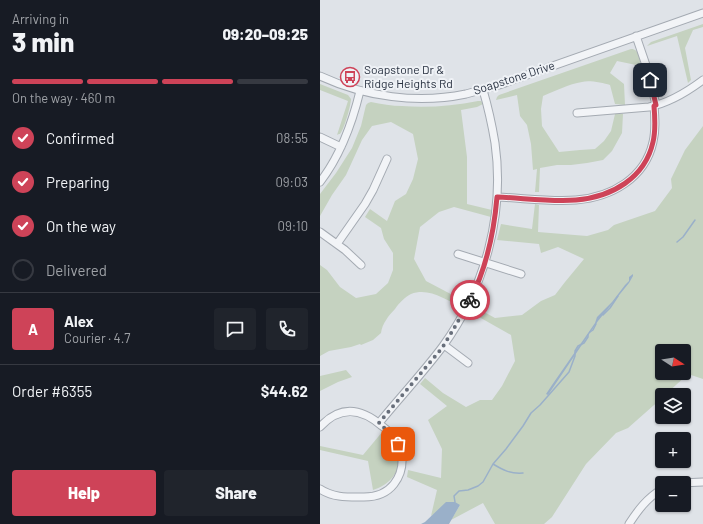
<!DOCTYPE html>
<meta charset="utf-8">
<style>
:root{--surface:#171b24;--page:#20242c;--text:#f1f3f6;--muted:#9ea1a6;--line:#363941;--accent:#ce4358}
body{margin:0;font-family:Barlow,sans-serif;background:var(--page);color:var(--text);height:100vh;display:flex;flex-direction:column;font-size:15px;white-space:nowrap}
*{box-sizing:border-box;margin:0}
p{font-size:13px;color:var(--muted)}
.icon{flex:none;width:22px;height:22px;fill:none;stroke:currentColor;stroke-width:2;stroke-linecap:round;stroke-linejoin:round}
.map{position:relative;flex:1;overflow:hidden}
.drawer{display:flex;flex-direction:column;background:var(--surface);width:320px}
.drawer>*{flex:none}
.needle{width:26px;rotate:102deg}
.tools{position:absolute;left:335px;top:344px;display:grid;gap:8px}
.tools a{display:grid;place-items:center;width:36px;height:36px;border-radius:4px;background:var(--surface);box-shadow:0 1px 3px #0004;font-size:20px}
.pin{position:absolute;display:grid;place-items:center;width:34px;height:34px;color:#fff;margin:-17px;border-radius:8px;box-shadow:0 2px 6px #0006}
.courier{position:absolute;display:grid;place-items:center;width:40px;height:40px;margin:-20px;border:3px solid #ce4358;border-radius:50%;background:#fff;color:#222;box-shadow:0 1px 5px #0007}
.summary em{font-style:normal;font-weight:800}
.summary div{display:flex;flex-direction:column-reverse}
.summary{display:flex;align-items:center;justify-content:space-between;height:68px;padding:0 12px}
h1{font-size:26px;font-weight:800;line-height:30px}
.bar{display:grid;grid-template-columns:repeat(4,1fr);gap:6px 4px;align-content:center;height:48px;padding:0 12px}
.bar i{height:5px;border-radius:3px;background:var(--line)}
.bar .selected{background:var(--accent)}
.bar p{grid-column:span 4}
.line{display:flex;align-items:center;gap:10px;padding:0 12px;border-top:1px solid var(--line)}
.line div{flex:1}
.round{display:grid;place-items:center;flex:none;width:42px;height:42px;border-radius:4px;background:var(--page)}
ol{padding:0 12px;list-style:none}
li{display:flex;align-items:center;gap:12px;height:44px}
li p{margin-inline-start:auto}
li .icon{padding:4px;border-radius:50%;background:var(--accent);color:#fff;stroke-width:4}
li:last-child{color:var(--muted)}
li i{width:22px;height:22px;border:2px solid var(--line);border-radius:50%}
.button{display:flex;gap:8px;margin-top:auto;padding:8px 12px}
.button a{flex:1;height:46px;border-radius:4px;background:var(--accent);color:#fff;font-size:16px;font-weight:800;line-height:46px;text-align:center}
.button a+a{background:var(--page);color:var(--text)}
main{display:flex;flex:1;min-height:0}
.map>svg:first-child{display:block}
.green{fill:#c5d2c0;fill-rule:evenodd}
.water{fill:#9ab0c9}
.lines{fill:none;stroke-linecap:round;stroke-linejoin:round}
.stream{stroke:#9ab0c9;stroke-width:1.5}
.minor-casing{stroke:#a4aab2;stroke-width:9}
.minor{stroke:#f2f4f7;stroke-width:7}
.done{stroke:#686f7b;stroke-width:4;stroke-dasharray:0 7.2}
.route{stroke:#ce4358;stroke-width:5}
.labels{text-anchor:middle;stroke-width:4;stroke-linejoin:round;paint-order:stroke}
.poi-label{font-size:12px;fill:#283140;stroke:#eff2f6;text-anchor:start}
.street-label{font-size:12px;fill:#283140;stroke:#eff2f6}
</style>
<main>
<section class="drawer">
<div class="summary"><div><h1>3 min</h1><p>Arriving in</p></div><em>09:20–09:25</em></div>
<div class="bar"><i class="selected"></i><i class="selected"></i><i class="selected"></i><i></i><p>On the way · 460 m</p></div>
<ol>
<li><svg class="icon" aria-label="check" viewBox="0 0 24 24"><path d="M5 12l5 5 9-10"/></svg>Confirmed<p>08:55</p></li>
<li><svg class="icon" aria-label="check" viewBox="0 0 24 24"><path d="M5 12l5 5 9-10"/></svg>Preparing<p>09:03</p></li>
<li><svg class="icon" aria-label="check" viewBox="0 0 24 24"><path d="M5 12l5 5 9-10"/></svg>On the way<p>09:10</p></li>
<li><i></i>Delivered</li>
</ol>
<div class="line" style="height:72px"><b class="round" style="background:var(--accent);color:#fff">A</b><div><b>Alex</b><p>Courier · 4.7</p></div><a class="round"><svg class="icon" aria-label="chat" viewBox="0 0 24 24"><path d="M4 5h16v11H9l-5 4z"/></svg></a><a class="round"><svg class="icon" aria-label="phone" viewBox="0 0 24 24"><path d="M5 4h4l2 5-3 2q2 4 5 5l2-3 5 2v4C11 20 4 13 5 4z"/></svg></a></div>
<div class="line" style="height:52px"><div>Order #6355</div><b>$44.62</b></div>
<div class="button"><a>Help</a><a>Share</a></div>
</section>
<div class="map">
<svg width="383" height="524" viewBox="0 0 383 524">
<rect width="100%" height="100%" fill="#dfe3e8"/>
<path class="green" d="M 383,24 L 383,27 L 373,30 L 365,48 L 371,80 L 368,83 L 357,36 L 327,46 L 331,42 Z
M 311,49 C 320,49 319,59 321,66 L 297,61 L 290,73 L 304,84 L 305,105 L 295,104 L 290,85 C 283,83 269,80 262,82 C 249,84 235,91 223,96 L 221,109 L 222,126 L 239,152 L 260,150 L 275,149 L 284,141 L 291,131 L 295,114 L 303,114 L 302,133 L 292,151 L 283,160 L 267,163 L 251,165 L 237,165 L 220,168 L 219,192 L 215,192 L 217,169 L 213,170 L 211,144 L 207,125 L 200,116 L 197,95 L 176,100 L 177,97 L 179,95 Z
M 0,84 L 28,95 L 31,99 C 31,105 24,130 20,134 C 19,134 18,134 17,135 L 28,101 L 0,90 Z
M 158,101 L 161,101 L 163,104 L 157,107 L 141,110 L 147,157 L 147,204 L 172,210 L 171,217 L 134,207 L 119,212 L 100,227 L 94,259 L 106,281 L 144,301 L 141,307 C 126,300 109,287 91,294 C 85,297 79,303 75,309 C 69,315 62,324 61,333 L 53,340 L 41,345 L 40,344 L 31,347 L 9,351 L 0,356 L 0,265 L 7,270 L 20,287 L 36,298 L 56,294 L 68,283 L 73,270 L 73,253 L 64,239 L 61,228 L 45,217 L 50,209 L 67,221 L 75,201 L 86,194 L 93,179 L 98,159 L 93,134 L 71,122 L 52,126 L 42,140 L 26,175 L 12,195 L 0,216 L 0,194 L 16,173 L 32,148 L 41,126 L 46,105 L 48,103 L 51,102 C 61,104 72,106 82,106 C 107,108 133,106 158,101 Z
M 383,126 L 383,379 L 368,374 L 345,395 L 342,395 L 342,398 L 308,428 L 296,433 L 266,464 L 232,517 L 224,524 L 175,524 L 163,503 L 131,520 L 140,505 L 118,511 L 111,516 L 117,490 L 87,477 L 88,470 L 121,478 L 122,449 L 108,420 L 127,406 L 100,384 L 105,378 L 123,393 L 146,407 L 160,400 L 172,400 L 182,386 L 195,361 L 191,335 L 152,313 L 155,307 L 175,318 L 202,315 L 221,301 L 235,295 L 245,282 L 264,259 L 238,247 L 221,253 L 219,244 L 177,240 L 181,224 L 212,229 L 215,204 L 219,205 L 218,232 L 267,236 L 288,230 L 294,225 L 335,211 L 352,188 L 351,179 L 365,150 ZM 342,351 L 364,351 L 364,373 L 342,373 Z
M 26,370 L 32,377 L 18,382 L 0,391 L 0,376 Z
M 63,431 C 67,434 72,438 74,442 C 87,463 74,484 53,490 L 48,461 L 0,450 L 0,446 L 43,455 Z"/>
<path class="water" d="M 313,274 L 313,276 L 309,283 L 278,321 L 228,395 L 226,394 L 232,385 L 275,323 L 277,317 L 292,302 L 305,285 L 309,281 L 309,277 Z
M 126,502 L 135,502 L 140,505 L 129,524 L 101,524 L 105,522 Z"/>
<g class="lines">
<path class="stream" d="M 357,242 L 363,237 L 375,220
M 283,315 L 290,308 L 298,296
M 270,332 L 273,330 L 276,324
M 173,464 C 183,470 190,474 203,473
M 135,502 L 134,496 L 139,491 L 148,490 L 158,486 L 163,482 L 173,464 L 186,449 L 203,426 L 211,413 L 220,405 L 249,372 L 255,356 L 255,351 L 258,346 L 264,343 L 268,337 L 268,335"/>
<defs>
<path id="minor" d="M 316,36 L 328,71 L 336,105
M 0,76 C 45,97 98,104 146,94 C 157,91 168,88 179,85 L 383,13
M 257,113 L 329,107 C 349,103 367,92 383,80
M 0,137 L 21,147
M 0,182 C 21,155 32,124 40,91
M 177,197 C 203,198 231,202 256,200 C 292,197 325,178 333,142 C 336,130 335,118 334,105
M 0,232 L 25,250 L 41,265
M 17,244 L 45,204 L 53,190 L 67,159
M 138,254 L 201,274
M 124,345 L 148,363
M 59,423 C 80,397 103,373 123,346 C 165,288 185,214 175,143 C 172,125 168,107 163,90
M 0,427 C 20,405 41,408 62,426 C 66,429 70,432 73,436 C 85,449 85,470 74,484 C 67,493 56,497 44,497 C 29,497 13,498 0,489
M 361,483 L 383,482
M 309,524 C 318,510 327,498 342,489"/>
</defs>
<use href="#minor" class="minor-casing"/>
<use href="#minor" class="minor"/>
</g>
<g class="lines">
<path class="done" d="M 78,444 L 74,437 L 59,423 L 122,348 L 133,330 L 150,300"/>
<path class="route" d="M 150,300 C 166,269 174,232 177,197 C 203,198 231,202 256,200 C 292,197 325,178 333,142 C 336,130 335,118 334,106 L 336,105 L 330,80"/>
</g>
<defs>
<symbol id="bus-ring" viewBox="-11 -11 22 22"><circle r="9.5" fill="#eff2f6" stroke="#ce4358" stroke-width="1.5"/><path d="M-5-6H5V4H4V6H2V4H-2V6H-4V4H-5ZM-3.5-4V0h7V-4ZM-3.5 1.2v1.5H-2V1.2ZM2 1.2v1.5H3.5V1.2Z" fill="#ce4358"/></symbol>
</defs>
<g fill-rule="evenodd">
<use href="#bus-ring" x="19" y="66" width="22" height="22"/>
</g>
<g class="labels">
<g class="poi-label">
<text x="44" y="74">Soapstone Dr &amp;<tspan x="44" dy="14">Ridge Heights Rd</tspan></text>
</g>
<g class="street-label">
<text transform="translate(194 78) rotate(-18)" y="4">Soapstone Drive</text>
</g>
</g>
</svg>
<div class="tools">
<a><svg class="needle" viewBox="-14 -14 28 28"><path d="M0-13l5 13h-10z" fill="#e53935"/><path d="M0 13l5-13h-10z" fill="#9ea1a6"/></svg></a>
<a><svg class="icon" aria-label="layers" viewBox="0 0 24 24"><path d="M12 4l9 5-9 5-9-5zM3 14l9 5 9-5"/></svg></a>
<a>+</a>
<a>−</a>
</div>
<div class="pin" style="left:78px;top:444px;background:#ea580c"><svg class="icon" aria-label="bag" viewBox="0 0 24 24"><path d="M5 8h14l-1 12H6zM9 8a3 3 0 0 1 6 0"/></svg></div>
<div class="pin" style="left:330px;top:80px;background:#1f2937"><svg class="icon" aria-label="home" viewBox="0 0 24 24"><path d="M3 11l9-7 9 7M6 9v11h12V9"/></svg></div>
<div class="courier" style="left:150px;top:300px"><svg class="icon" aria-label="bike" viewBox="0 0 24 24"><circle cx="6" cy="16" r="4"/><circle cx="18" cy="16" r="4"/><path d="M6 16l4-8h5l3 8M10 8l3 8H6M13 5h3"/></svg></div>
</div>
</main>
